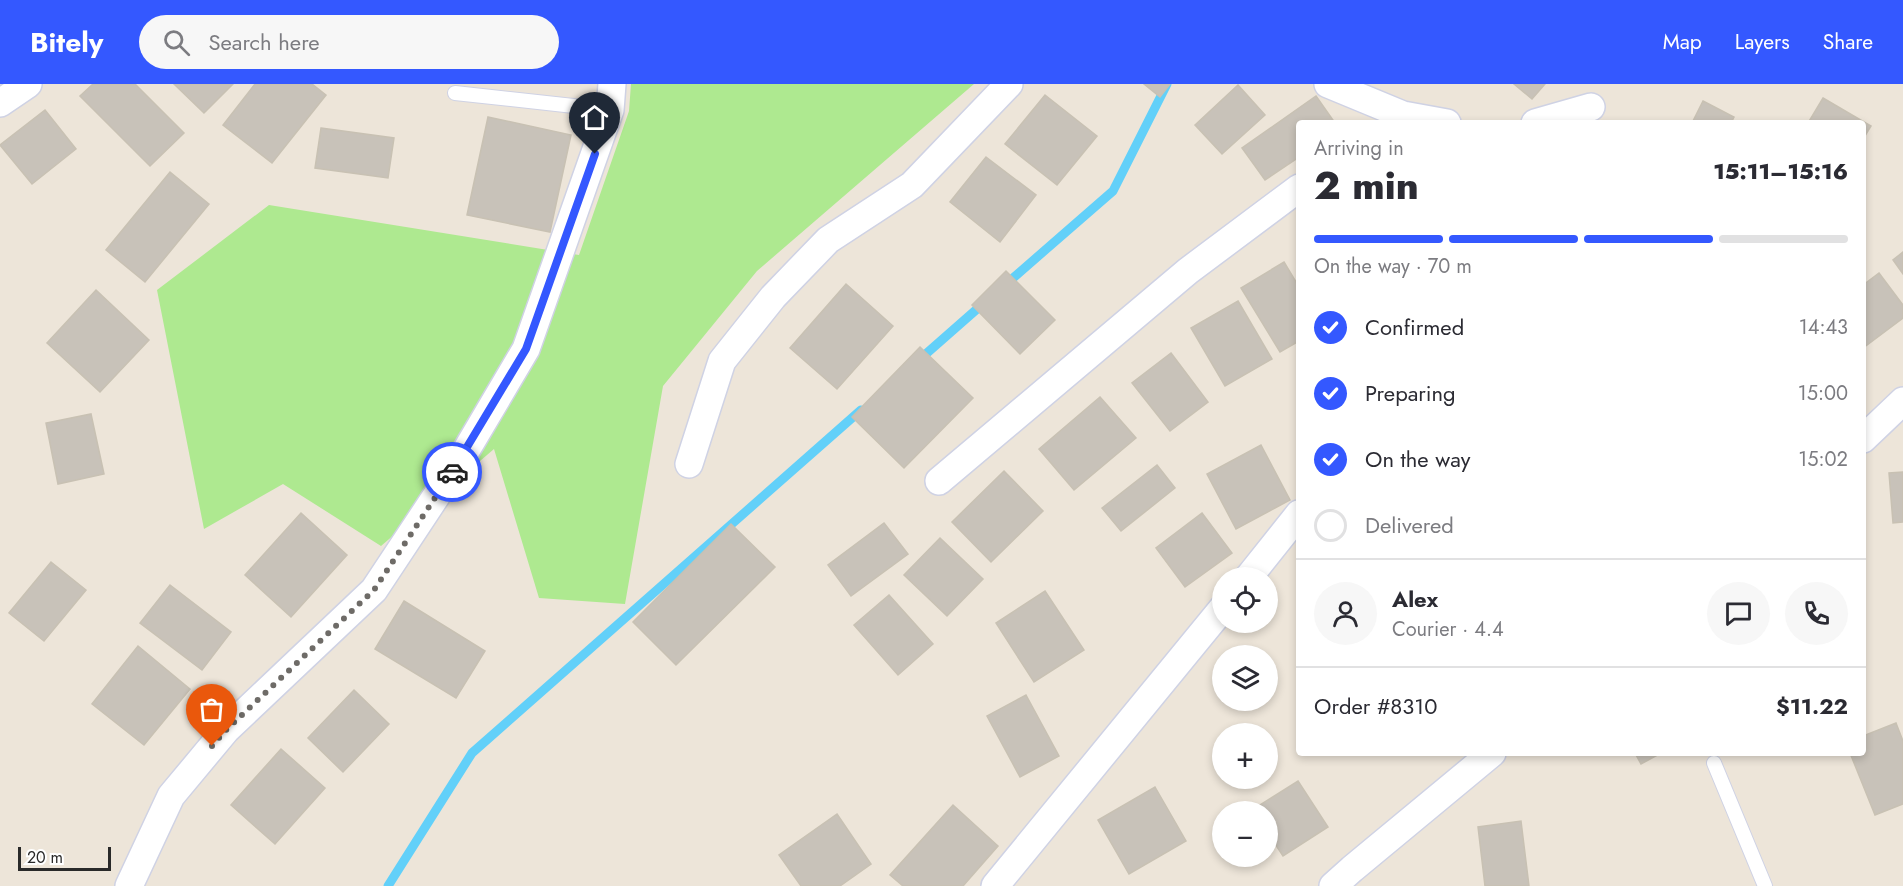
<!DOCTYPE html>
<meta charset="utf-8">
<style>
:root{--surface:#fff;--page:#f7f7f7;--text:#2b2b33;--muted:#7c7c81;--line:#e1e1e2;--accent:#3458ff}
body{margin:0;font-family:Jost,sans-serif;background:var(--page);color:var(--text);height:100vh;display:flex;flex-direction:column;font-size:22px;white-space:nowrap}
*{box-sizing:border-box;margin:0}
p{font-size:20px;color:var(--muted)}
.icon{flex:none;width:33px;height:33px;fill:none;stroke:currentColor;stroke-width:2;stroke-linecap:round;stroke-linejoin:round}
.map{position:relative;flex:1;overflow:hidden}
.panel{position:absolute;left:1296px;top:36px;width:570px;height:636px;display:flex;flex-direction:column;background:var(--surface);border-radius:6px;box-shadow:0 3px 9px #0003}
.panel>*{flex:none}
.controls{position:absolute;left:1212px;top:483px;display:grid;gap:12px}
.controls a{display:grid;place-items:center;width:66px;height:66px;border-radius:50%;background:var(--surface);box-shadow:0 3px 9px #0003;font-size:30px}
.scale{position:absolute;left:18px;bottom:15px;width:93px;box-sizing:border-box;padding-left:6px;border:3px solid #292929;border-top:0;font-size:16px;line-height:21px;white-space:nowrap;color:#292929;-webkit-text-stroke:4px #fff;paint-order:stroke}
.pin{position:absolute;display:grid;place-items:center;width:51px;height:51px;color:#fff;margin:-62px -26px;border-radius:50% 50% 50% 0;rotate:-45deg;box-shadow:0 0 6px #0007}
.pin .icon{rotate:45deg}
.courier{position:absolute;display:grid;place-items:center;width:60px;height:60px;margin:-30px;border:4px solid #3458ff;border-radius:50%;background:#fff;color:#222;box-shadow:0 2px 8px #0007}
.head em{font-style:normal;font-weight:800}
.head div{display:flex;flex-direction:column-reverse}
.head{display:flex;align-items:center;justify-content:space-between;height:102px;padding:0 18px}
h1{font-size:39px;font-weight:800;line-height:45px}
.bar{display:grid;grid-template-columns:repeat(4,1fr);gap:9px 6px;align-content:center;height:72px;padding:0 18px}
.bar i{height:8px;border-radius:4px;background:var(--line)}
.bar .on{background:var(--accent)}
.bar p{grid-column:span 4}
.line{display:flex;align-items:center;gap:15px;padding:0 18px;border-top:2px solid var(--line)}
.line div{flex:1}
.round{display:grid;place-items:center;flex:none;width:63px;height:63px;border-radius:32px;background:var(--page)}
ol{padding:0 18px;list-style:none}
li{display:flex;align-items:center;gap:18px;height:66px}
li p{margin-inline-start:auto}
li .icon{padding:6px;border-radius:50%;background:var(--accent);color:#fff;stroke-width:4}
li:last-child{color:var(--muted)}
li i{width:33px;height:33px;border:3px solid var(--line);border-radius:50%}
header{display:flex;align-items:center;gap:36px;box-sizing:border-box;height:84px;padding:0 30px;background:var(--accent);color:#fff}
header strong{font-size:28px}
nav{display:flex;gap:33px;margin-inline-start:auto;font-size:21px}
.search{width:420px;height:54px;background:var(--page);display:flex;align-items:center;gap:15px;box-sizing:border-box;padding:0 21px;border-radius:33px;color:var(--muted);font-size:22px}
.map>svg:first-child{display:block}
.green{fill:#aee990}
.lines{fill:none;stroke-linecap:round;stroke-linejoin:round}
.stream{stroke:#62d0f9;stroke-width:9}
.building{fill:#c8c2b9;stroke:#c8c1b3;stroke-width:1.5}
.service-casing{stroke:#cfd2e4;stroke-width:16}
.minor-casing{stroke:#cfd2e4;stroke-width:30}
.service{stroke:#fff;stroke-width:14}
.minor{stroke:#fff;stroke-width:27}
.done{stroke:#6e6b67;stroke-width:6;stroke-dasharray:0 10.8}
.route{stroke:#3458ff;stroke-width:8}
</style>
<header>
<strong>Bitely</strong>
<div class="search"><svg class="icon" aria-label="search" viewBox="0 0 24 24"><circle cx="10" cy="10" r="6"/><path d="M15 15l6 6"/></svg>Search here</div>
<nav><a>Map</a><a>Layers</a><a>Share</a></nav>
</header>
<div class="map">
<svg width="1903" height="802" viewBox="0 0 1903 802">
<rect width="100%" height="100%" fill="#ede5d9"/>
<path class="green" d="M 631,0 L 974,0 L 757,187 L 663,302 L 625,520 L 539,514 L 494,365 L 381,462 L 283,400 L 204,445 L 157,206 L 269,121 L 579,171 L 629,27 Z"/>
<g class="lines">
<path class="stream" d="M 1005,201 L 1113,107 L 1167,0
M 919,276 L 985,218
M 388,802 L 472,669 L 861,326"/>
</g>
<path class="building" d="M 93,0 L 135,0 L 184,49 L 150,82 L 80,12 Z
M 174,0 L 233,0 L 204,29 Z
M 255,0 L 312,0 L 326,11 L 272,79 L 223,41 Z
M 1144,0 L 1170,0 L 1160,13 Z
M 1514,0 L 1545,0 L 1532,15 Z
M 1238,1 L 1265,31 L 1222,70 L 1195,41 Z
M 1045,11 L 1097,52 L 1057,101 L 1005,60 Z
M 1316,12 L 1335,39 L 1299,39 L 1299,73 L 1265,96 L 1242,64 Z
M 1823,14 L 1871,42 L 1863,55 L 1863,39 L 1808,39 Z
M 1703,17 L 1734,33 L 1731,39 L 1692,39 Z
M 45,26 L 76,65 L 32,100 L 0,61 Z
M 488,33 L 571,51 L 550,148 L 467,131 Z
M 321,44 L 394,54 L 388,94 L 315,84 Z
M 986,73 L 1036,111 L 1000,158 L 950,118 Z
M 170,88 L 209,120 L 145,198 L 106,166 Z
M 1903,168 L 1903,190 L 1893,176 Z
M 1284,178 L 1299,203 L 1299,257 L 1280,268 L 1241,204 Z
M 1006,187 L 1055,236 L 1020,270 L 972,221 Z
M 1879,189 L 1903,221 L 1903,234 L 1863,264 L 1863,201 Z
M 846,200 L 893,242 L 837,305 L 790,264 Z
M 96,206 L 149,256 L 100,308 L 47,259 Z
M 1238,217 L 1272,275 L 1225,302 L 1191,244 Z
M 920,263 L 973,314 L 904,384 L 852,333 Z
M 1171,269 L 1208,318 L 1170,347 L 1132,299 Z
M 1100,313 L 1136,354 L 1074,406 L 1039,365 Z
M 91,330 L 104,390 L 58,400 L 46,339 Z
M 1261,361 L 1290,416 L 1236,445 L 1207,390 Z
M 1157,381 L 1175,404 L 1121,447 L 1102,424 Z
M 1004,387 L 1043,427 L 991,478 L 952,438 Z
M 1903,388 L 1903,438 L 1893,439 L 1889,389 Z
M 301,429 L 347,471 L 291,533 L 245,491 Z
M 1202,429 L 1232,469 L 1185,503 L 1156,464 Z
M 884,439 L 908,470 L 851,512 L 828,481 Z
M 731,440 L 775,483 L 676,581 L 633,538 Z
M 940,454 L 983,495 L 947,532 L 904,491 Z
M 51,478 L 86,506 L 44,557 L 9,529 Z
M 170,501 L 231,548 L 202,586 L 140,539 Z
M 1045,507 L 1084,566 L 1034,598 L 996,539 Z
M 889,511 L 933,560 L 898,591 L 854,541 Z
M 404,517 L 485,567 L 456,614 L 375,565 Z
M 138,562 L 190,605 L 144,661 L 92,620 Z
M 354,606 L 389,640 L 343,688 L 308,654 Z
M 1026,611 L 1059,672 L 1020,693 L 987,632 Z
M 1896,639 L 1903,657 L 1903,720 L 1875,731 L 1850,669 L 1863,669 L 1863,652 Z
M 281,665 L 325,704 L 275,760 L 231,721 Z
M 1635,669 L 1661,669 L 1641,680 Z
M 1298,697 L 1328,743 L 1283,772 L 1268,749 L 1268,728 L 1252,726 Z
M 1155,703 L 1186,757 L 1129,790 L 1098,736 Z
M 953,721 L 998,762 L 963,802 L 903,802 L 890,791 Z
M 837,730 L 871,780 L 840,802 L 801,802 L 779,771 Z
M 1521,737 L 1529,802 L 1485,802 L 1478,743 Z"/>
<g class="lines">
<defs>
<path id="service" d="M 455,9 L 610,26
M 1714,679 L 1765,802"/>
<path id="minor" d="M 1328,0 L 1403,31 L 1447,39
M 0,19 L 28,0
M 1535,39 L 1591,23
M 1863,355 L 1903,317
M 689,380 L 722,277 L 773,213 L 828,156 L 912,101 L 1009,0
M 939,397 L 1188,187 L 1299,104
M 1248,494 L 1299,430
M 129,802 L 171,712 L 226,646 L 374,506 L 464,370 L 526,265 L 610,26 L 612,0
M 995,802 L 1222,525
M 1333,802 L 1352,785 L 1492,669"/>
</defs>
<use href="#service" class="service-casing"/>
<use href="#minor" class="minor-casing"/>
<use href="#service" class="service"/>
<use href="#minor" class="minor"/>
</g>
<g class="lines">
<path class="done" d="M 212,662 L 226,646 L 374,506 L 452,388"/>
<path class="route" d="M 452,388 L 526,265 L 595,70"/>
</g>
</svg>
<div class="controls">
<a><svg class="icon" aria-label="locate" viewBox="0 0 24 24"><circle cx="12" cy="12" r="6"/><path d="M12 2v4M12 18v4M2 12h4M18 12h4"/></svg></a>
<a><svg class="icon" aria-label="layers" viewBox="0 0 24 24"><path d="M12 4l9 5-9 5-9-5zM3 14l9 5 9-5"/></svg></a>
<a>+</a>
<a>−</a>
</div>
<div class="scale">20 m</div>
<div class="pin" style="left:212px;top:662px;background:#ea580c"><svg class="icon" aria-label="bag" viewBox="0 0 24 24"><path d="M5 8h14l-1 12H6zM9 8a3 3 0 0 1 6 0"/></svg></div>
<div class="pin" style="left:595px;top:70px;background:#1f2937"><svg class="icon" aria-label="home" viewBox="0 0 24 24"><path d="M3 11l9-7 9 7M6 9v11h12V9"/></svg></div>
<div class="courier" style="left:452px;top:388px"><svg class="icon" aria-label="car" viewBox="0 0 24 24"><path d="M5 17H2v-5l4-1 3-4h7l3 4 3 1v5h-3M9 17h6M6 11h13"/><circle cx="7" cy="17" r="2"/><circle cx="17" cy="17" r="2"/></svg></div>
<section class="panel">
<div class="head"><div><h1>2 min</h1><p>Arriving in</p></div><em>15:11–15:16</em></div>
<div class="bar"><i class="on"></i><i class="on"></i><i class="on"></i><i></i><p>On the way · 70 m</p></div>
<ol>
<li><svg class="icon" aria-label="check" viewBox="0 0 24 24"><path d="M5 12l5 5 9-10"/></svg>Confirmed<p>14:43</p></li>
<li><svg class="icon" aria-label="check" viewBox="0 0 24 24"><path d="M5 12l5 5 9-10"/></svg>Preparing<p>15:00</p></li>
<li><svg class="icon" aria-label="check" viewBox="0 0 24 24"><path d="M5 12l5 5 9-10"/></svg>On the way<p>15:02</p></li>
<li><i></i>Delivered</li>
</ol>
<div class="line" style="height:108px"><a class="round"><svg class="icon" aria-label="person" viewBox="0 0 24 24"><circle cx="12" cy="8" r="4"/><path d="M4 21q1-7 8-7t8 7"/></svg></a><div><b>Alex</b><p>Courier · 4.4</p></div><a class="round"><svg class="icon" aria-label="chat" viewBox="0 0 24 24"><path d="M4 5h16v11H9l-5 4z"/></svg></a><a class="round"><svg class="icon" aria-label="phone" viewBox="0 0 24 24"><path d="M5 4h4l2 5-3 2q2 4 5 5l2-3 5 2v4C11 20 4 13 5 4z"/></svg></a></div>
<div class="line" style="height:78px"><div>Order #8310</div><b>$11.22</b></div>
</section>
</div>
